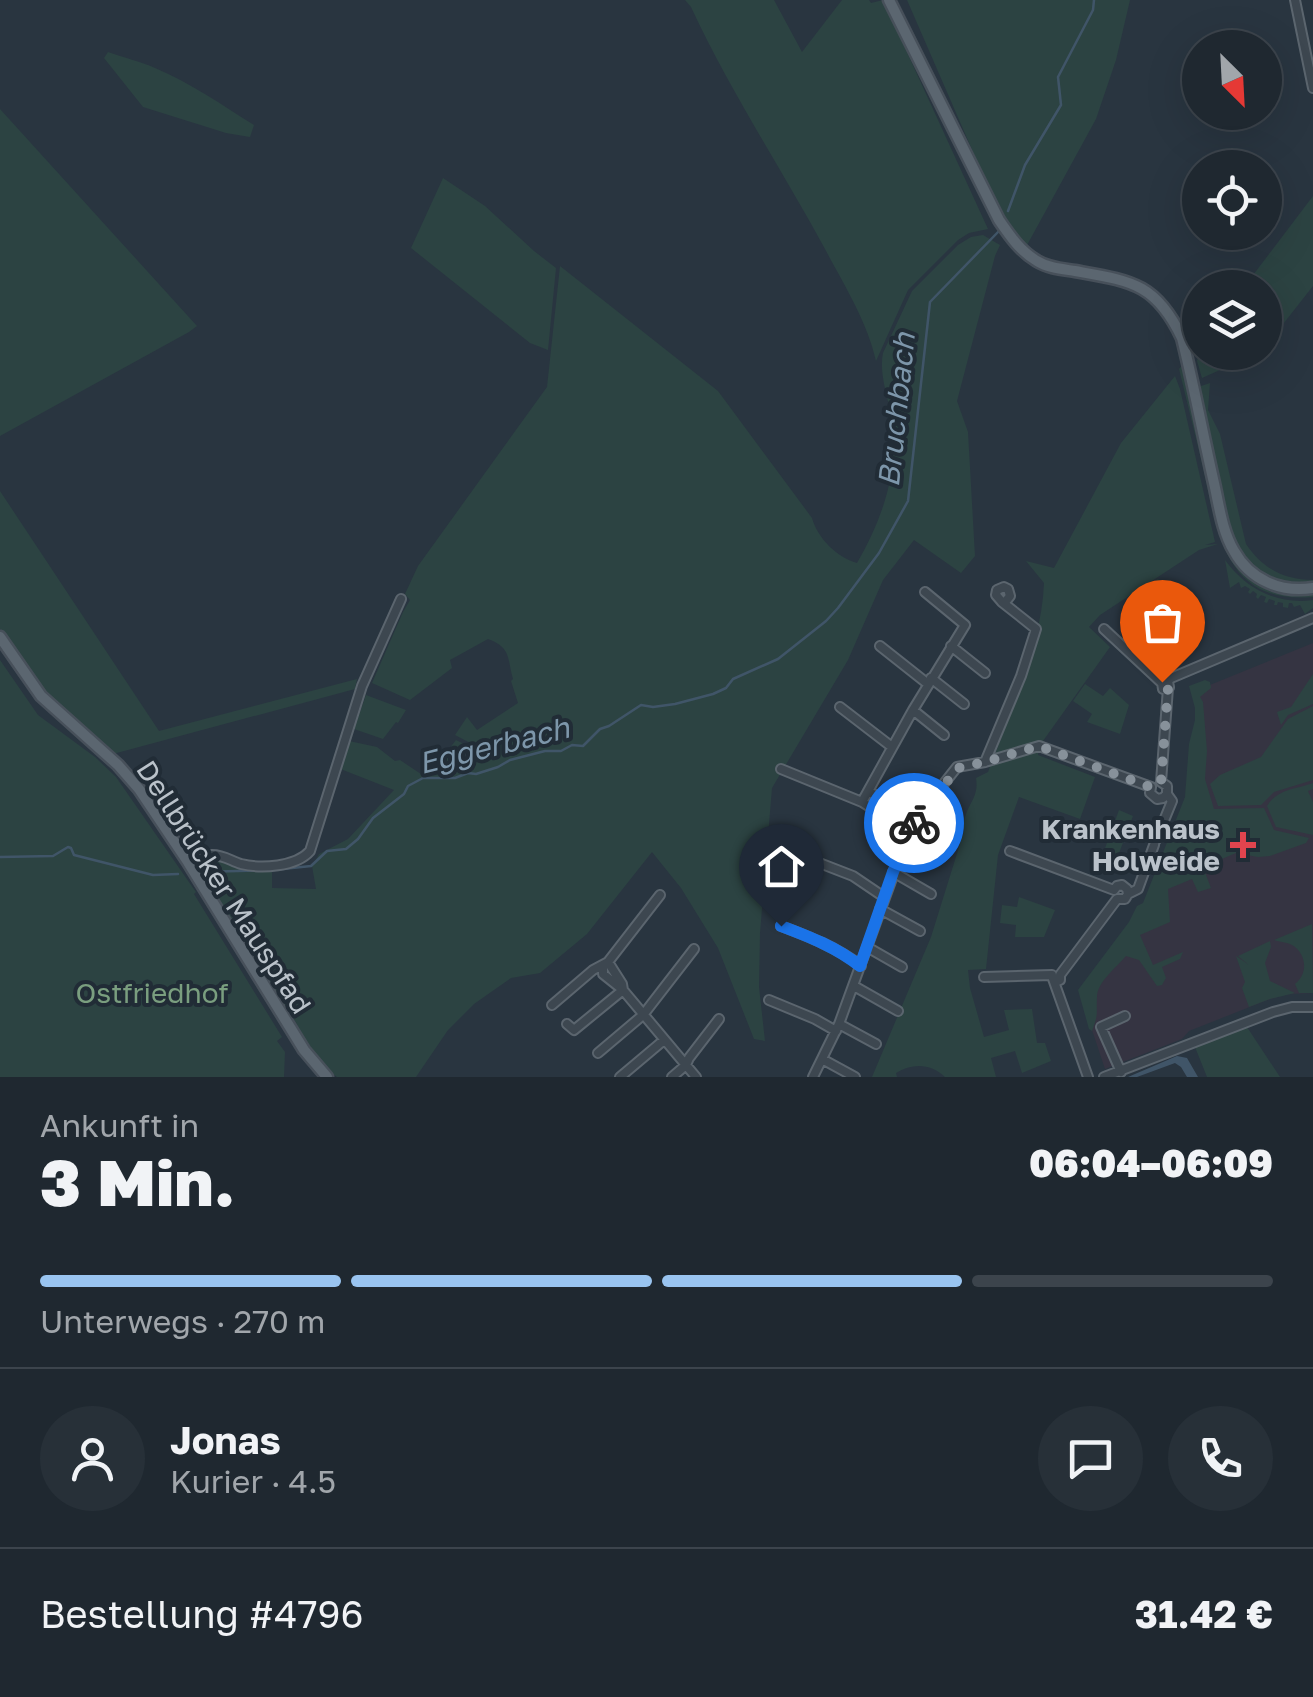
<!DOCTYPE html>
<html lang="de">
<meta charset="utf-8">
<style>
:root{--surface:#1f2830;--page:#273038;--text:#f1f3f6;--muted:#a1a6ab;--line:#3c444c;--accent:#99c4f0}
body{margin:0;font-family:"Golos Text",sans-serif;background:var(--page);color:var(--text);height:100vh;display:flex;flex-direction:column;font-size:38px;white-space:nowrap}
*{box-sizing:border-box;margin:0}
p{font-size:32px;color:var(--muted)}
.icon{flex:none;width:55px;height:55px;fill:none;stroke:currentColor;stroke-width:2;stroke-linecap:round;stroke-linejoin:round}
.map{position:relative;height:1077px;overflow:hidden}
.panel{display:flex;flex-direction:column;background:var(--surface);flex:1}
.panel>*{flex:none}
.needle{width:65px;rotate:156deg}
.buttons{position:absolute;left:1182px;top:30px;display:grid;gap:20px}
.buttons a{display:grid;place-items:center;width:100px;height:100px;border-radius:50%;background:var(--surface);box-shadow:0 10px 40px #0002,0 0 0 2px var(--line);font-size:50px}
.pin{position:absolute;display:grid;place-items:center;width:85px;height:85px;color:#fff;margin:-102px -42px;border-radius:50% 50% 50% 0;rotate:-45deg;box-shadow:0 0 10px #0007}
.pin .icon{rotate:45deg}
.courier{position:absolute;display:grid;place-items:center;width:100px;height:100px;margin:-50px;border:8px solid #1a73e8;border-radius:50%;background:#fff;color:#222;box-shadow:0 2px 12px #0007}
.headline em{font-style:normal;font-weight:800}
.headline div{display:flex;flex-direction:column-reverse}
.headline{display:flex;align-items:center;justify-content:space-between;height:170px;padding:0 40px}
h1{font-size:65px;font-weight:800;line-height:75px}
.bar{display:grid;grid-template-columns:repeat(4,1fr);gap:15px 10px;align-content:center;height:120px;padding:0 40px}
.bar i{height:12px;border-radius:8px;background:var(--line)}
.bar .selected{background:var(--accent)}
.bar p{grid-column:span 4}
.line{display:flex;align-items:center;gap:25px;padding:0 40px;border-top:2px solid var(--line)}
.line div{flex:1}
.round{display:grid;place-items:center;flex:none;width:105px;height:105px;border-radius:52px;background:var(--page)}
.map>svg:first-child{display:block}
.medical{fill:#353442}
.green{fill:#2c4342}
.water{fill:#405568}
.lines{fill:none;stroke-linecap:round;stroke-linejoin:round}
.stream{stroke:#405568;stroke-width:2.5}
.minor-casing{stroke:#5b656e;stroke-width:12}
.major-casing{stroke:#47505a;stroke-width:15}
.minor{stroke:#3d4750;stroke-width:8}
.major{stroke:#5b6670;stroke-width:10}
.done{stroke:#87919a;stroke-width:10;stroke-dasharray:0 18}
.route{stroke:#1a73e8;stroke-width:12}
.health-dot{fill:#e0444e;stroke:#212c36;stroke-width:4}
.labels{text-anchor:middle;stroke-width:8;stroke-linejoin:round;paint-order:stroke}
.poi-label{font-size:28px;font-weight:bold;fill:#bac2ca;stroke:#212c36;text-anchor:end}
.street-label{font-size:28px;fill:#bac2ca;stroke:#212c36}
.park-label{font-size:28px;fill:#7a9e7f;stroke:#212c36}
.water-label{font-size:30px;font-style:italic;fill:#7d96aa;stroke:#212c36}
</style>
<div class="map">
<svg width="1313" height="1077" viewBox="0 0 1313 1077">
<rect width="100%" height="100%" fill="#293540"/>
<path class="medical" d="M 1313,643 L 1313,993 L 1289,994 L 1270,999 L 1189,1031 L 1182,1039 L 1105,1069 L 1080,994 L 1157,884 L 1188,788 L 1196,720 L 1195,691 Z"/>
<path class="green" d="M 685,0 L 774,0 L 802,52 L 842,0 L 869,0 L 871,3 L 883,0 L 988,229 L 969,233 L 958,240 L 908,290 L 876,361 C 867,321 844,285 825,249 C 781,168 730,91 691,7 Z
M 907,0 L 1130,0 L 1116,60 L 1096,119 L 1026,247 L 1003,221 Z
M 108,52 C 124,58 140,61 155,68 C 189,82 222,105 254,125 L 250,137 L 226,133 L 143,107 L 104,58 Z
M 0,109 L 197,326 L 189,332 L 0,436 Z
M 443,178 L 485,206 L 534,251 L 556,268 L 548,350 L 530,343 L 411,248 Z
M 1313,196 L 1313,286 L 1265,347 L 1265,288 L 1244,287 Z
M 983,235 L 1000,245 L 995,256 L 957,401 L 968,432 L 975,556 L 961,573 L 914,540 L 883,580 L 848,660 L 772,788 L 760,933 L 759,987 L 765,1041 L 754,1039 L 718,948 L 681,888 L 652,852 L 587,934 L 540,973 L 511,978 L 474,1004 L 448,1030 L 416,1077 L 337,1077 L 325,1068 L 310,1048 L 290,1012 L 275,995 L 201,874 L 203,863 L 218,859 L 235,865 L 272,867 L 272,888 L 316,889 L 312,866 L 319,854 L 348,839 L 394,790 L 338,768 L 349,741 L 377,747 L 395,761 L 400,760 L 421,774 L 432,771 L 456,740 L 470,747 L 460,761 L 468,767 L 472,765 L 480,754 L 476,746 L 455,735 L 467,717 L 477,730 L 518,703 L 511,681 L 513,679 C 507,659 512,648 488,639 L 450,660 L 452,668 L 410,700 L 372,683 L 403,612 L 410,600 L 405,594 L 418,566 L 547,387 L 560,266 L 718,391 L 812,518 C 818,539 837,557 857,563 C 884,516 900,468 891,414 C 887,395 879,372 883,353 L 912,291 L 958,245 L 971,237 Z
M 1200,349 L 1200,352 L 1258,353 L 1202,378 L 1197,361 Z
M 1183,364 L 1222,532 L 1244,571 L 1313,592 L 1313,597 C 1225,605 1217,532 1203,467 C 1195,434 1187,402 1179,369 Z
M 1175,376 L 1180,389 L 1215,542 L 1205,545 L 1218,544 L 1199,550 L 1100,615 L 1089,627 L 1110,647 L 1043,741 L 994,757 C 1014,703 1042,641 1044,583 L 1026,561 L 1054,568 L 1121,443 Z
M 1210,383 L 1208,410 L 1220,434 L 1246,544 C 1262,568 1284,580 1313,580 L 1313,585 C 1291,588 1263,581 1248,564 C 1222,536 1207,433 1198,392 L 1201,386 Z
M 0,491 L 159,731 L 357,679 L 355,689 L 113,754 L 38,685 L 0,629 Z
M 1225,560 C 1246,589 1277,605 1313,600 L 1313,608 L 1305,614 L 1300,605 L 1294,607 L 1292,603 L 1289,603 L 1288,608 L 1283,607 L 1283,603 L 1278,602 L 1277,605 L 1274,605 L 1275,601 L 1269,599 L 1267,603 L 1264,602 L 1266,597 L 1261,595 L 1258,599 L 1256,597 L 1257,594 L 1253,591 L 1250,594 L 1248,592 L 1250,589 L 1245,586 L 1241,588 L 1239,582 L 1230,588 Z
M 1158,579 L 1170,598 L 1183,590 L 1192,620 L 1167,636 L 1144,615 L 1153,609 L 1141,590 Z
M 0,660 L 38,715 L 95,757 L 116,777 L 191,885 L 196,892 L 194,894 L 282,1037 L 277,1041 L 285,1052 L 284,1077 L 0,1077 Z
M 1313,674 L 1313,704 L 1288,715 L 1281,725 L 1277,712 L 1291,707 Z
M 1205,680 L 1210,682 L 1211,688 L 1200,697 L 1203,702 L 1207,751 L 1205,779 L 1214,809 L 1264,808 L 1274,830 L 1309,838 L 1306,843 L 1270,856 L 1258,857 L 1236,853 L 1203,867 L 1211,888 L 1198,892 L 1192,879 L 1168,889 L 1170,922 L 1140,935 L 1153,965 L 1183,952 L 1180,959 L 1162,967 L 1166,978 L 1162,985 L 1157,986 L 1139,960 L 1126,956 C 1117,967 1097,982 1097,997 C 1096,1014 1099,1013 1092,1031 L 1089,1029 L 1078,990 L 1129,922 L 1137,906 L 1143,903 L 1185,797 L 1189,744 L 1195,720 L 1195,708 L 1189,686 Z
M 1085,684 L 1103,696 L 1110,688 L 1129,705 L 1120,734 L 1087,722 L 1092,714 L 1073,701 Z
M 366,695 L 406,710 L 398,723 L 396,722 L 383,739 L 354,729 Z
M 1313,706 L 1313,780 L 1274,792 L 1261,805 L 1218,806 L 1210,784 L 1220,775 L 1261,757 L 1288,719 Z
M 1039,749 L 1038,755 L 1095,777 L 1080,819 L 1019,797 L 998,855 L 986,969 L 968,970 L 970,988 L 984,1037 L 1009,1030 L 1004,1010 L 1032,1009 L 1037,1043 L 1045,1043 L 1051,1061 L 1022,1073 L 1015,1051 L 991,1058 L 996,1077 L 945,1077 C 931,1063 912,1063 896,1073 L 897,1077 L 872,1077 L 931,937 L 964,831 C 962,806 980,801 976,778 L 988,772 L 991,764 Z
M 1313,783 L 1313,789 L 1308,791 L 1313,802 L 1313,835 L 1276,827 L 1267,806 C 1277,789 1297,789 1313,783 Z
M 1119,810 L 1133,816 L 1118,856 L 1104,851 Z
M 1019,897 L 1055,910 L 1044,937 L 1015,937 L 1016,925 L 1000,923 L 1002,905 L 1017,907 Z
M 1312,924 L 1313,993 L 1299,993 L 1295,984 C 1309,973 1306,953 1292,945 C 1287,942 1280,942 1274,940 Z
M 1270,941 L 1271,947 L 1265,963 L 1270,981 L 1295,993 L 1270,999 L 1249,1007 L 1242,988 L 1245,982 L 1236,956 L 1249,965 L 1238,956 Z
M 1247,1027 L 1280,1077 L 1207,1077 L 1195,1047 Z"/>
<path class="water" d="M 1177,1056 L 1187,1058 L 1198,1077 L 1187,1077 L 1181,1067 L 1175,1063 L 1137,1077 L 1128,1077 Z"/>
<g class="lines">
<path class="stream" d="M 1008,211 L 1025,165 L 1061,105 L 1058,77 L 1093,10 L 1094,0
M 0,857 L 53,856 L 68,847 L 71,848 L 74,855 L 153,875 L 178,874
M 200,872 L 273,870 L 311,866 L 327,851 L 346,849 L 358,839 L 373,818 L 404,794 L 408,786 L 423,778 L 455,778 L 468,773 L 476,774 L 498,767 L 510,760 L 545,751 L 561,751 L 572,745 L 583,746 L 600,729 L 609,726 L 641,705 L 653,707 L 675,704 L 713,694 L 726,688 L 733,679 L 778,659 L 826,621 L 838,608 L 879,553 L 908,501 L 930,302 L 999,231"/>
<defs>
<path id="minor" d="M 1295,0 L 1313,88
M 1104,629 L 1162,683 L 1168,681 L 1169,687 L 1163,689 L 1162,683
M 880,646 L 928,684
M 951,646 L 985,673
M 931,678 L 964,704
M 1168,681 L 1171,678 L 1313,618
M 840,707 L 892,747
M 913,710 L 944,735
M 985,762 L 1021,676 L 1036,629 L 1002,602 L 1006,601 L 1010,596 L 1008,589 L 1004,587 L 997,590 L 996,595 L 1002,602
M 781,769 L 862,802 L 909,832
M 869,792 L 919,816
M 862,802 L 913,710 L 965,625 L 925,592
M 907,836 L 943,856
M 1156,840 L 1172,801 L 1167,794 L 1167,786 L 1161,782 L 1168,688
M 1010,851 L 1114,890 L 1117,886 L 1122,885 L 1127,889 L 1128,894
M 791,852 L 853,876 L 884,897
M 188,862 C 195,859 202,855 211,855 C 222,854 231,861 241,864 C 261,869 296,867 310,851 L 362,686 L 401,599
M 893,872 L 931,894
M 880,909 L 920,931
M 781,926 C 810,937 836,947 861,966
M 867,947 L 902,967
M 608,962 L 622,984 L 623,990
M 603,965 L 603,974 L 623,990 L 696,1077
M 1052,976 L 1088,1077
M 984,977 L 1052,975
M 1056,982 L 1060,980 L 1060,975 L 1117,899 L 1125,899 L 1128,894 L 1138,889 L 1154,845
M 854,986 L 898,1011
M 769,1000 L 815,1019 L 836,1031
M 552,1005 L 593,970 L 608,962 L 660,895
M 567,1024 L 574,1030 L 623,990
M 839,1024 L 876,1044
M 598,1053 L 643,1015 L 694,949
M 822,1059 L 855,1077
M 1121,1072 L 1101,1027 L 1125,1016
M 620,1077 L 664,1040
M 672,1077 L 686,1065 L 689,1058 L 719,1019
M 813,1077 L 839,1024 L 909,832 L 927,805 L 957,767 L 985,762 L 1039,746 L 1151,787 L 1150,793 L 1157,799 L 1163,798 L 1167,794
M 1104,1077 L 1273,1012 L 1292,1007 L 1313,1007"/>
<path id="major" d="M 889,0 L 999,220 C 1010,236 1020,251 1037,261 C 1048,268 1062,269 1075,271 C 1131,281 1156,283 1182,338 C 1194,386 1203,435 1214,483 C 1219,505 1222,531 1234,551 C 1250,580 1281,593 1313,588
M 0,637 L 41,696 L 118,765 L 139,789 L 188,862 L 304,1050 L 327,1077"/>
</defs>
<use href="#minor" class="minor-casing"/>
<use href="#major" class="major-casing"/>
<use href="#minor" class="minor"/>
<use href="#major" class="major"/>
</g>
<g class="lines">
<path class="done" d="M 914,823 L 958,768 L 985,762 L 1039,746 L 1150,787 L 1156,782 L 1161,782 L 1168,688 L 1162,688 L 1162,682"/>
<path class="route" d="M 781,926 C 810,937 836,947 860,966 L 893,872 L 914,823"/>
</g>
<path class="health-dot" d="M1238 830h10v10h10v10h-10v10h-10v-10h-10v-10h10z"/>
<g class="labels">
<g class="poi-label">
<text x="1220" y="839">Krankenhaus<tspan x="1220" dy="32">Holweide</tspan></text>
</g>
<g class="street-label">
<text transform="translate(224 887) rotate(57)" y="10">Dellbrücker Mauspfad</text>
</g>
<g class="park-label">
<text x="152" y="1003">Ostfriedhof</text>
</g>
<g class="water-label">
<text transform="translate(897 410) rotate(-84)" y="10">Bruchbach</text>
<text transform="translate(494 746) rotate(-14)" y="10">Eggerbach</text>
</g>
</g>
</svg>
<div class="buttons">
<a><svg class="needle" viewBox="-14 -14 28 28"><path d="M0-13l5 13h-10z" fill="#e53935"/><path d="M0 13l5-13h-10z" fill="#a1a6ab"/></svg></a>
<a><svg class="icon" aria-label="locate" viewBox="0 0 24 24"><circle cx="12" cy="12" r="6"/><path d="M12 2v4M12 18v4M2 12h4M18 12h4"/></svg></a>
<a><svg class="icon" aria-label="layers" viewBox="0 0 24 24"><path d="M12 4l9 5-9 5-9-5zM3 14l9 5 9-5"/></svg></a>
</div>
<div class="pin" style="left:1162px;top:682px;background:#ea580c"><svg class="icon" aria-label="bag" viewBox="0 0 24 24"><path d="M5 8h14l-1 12H6zM9 8a3 3 0 0 1 6 0"/></svg></div>
<div class="pin" style="left:781px;top:926px;background:#1f2937"><svg class="icon" aria-label="home" viewBox="0 0 24 24"><path d="M3 11l9-7 9 7M6 9v11h12V9"/></svg></div>
<div class="courier" style="left:914px;top:823px"><svg class="icon" aria-label="bike" viewBox="0 0 24 24"><circle cx="6" cy="16" r="4"/><circle cx="18" cy="16" r="4"/><path d="M6 16l4-8h5l3 8M10 8l3 8H6M13 5h3"/></svg></div>
</div>
<section class="panel">
<div class="headline"><div><h1>3 Min.</h1><p>Ankunft in</p></div><em>06:04–06:09</em></div>
<div class="bar"><i class="selected"></i><i class="selected"></i><i class="selected"></i><i></i><p>Unterwegs · 270 m</p></div>
<div class="line" style="height:180px"><a class="round"><svg class="icon" aria-label="person" viewBox="0 0 24 24"><circle cx="12" cy="8" r="4"/><path d="M4 21q1-7 8-7t8 7"/></svg></a><div><b>Jonas</b><p>Kurier · 4.5</p></div><a class="round"><svg class="icon" aria-label="chat" viewBox="0 0 24 24"><path d="M4 5h16v11H9l-5 4z"/></svg></a><a class="round"><svg class="icon" aria-label="phone" viewBox="0 0 24 24"><path d="M5 4h4l2 5-3 2q2 4 5 5l2-3 5 2v4C11 20 4 13 5 4z"/></svg></a></div>
<div class="line" style="height:130px"><div>Bestellung #4796</div><b>31.42 €</b></div>
</section>
